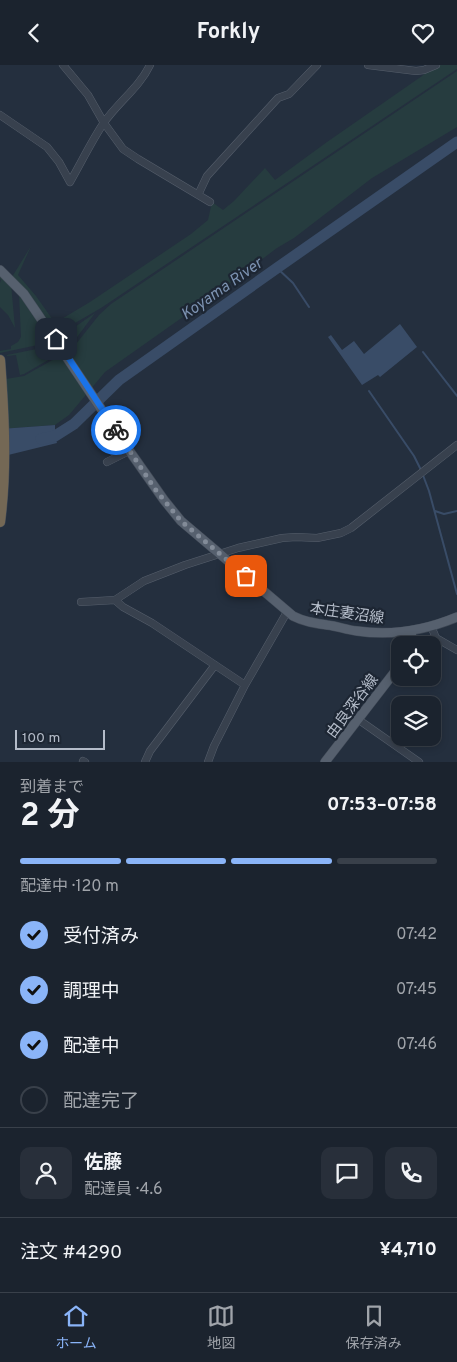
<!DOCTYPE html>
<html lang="ja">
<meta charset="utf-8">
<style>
:root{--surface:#1b232e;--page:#282f3a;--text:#f1f3f6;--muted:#a0a4aa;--line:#39404a;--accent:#8ab4f8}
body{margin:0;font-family:Overpass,"Noto Sans JP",sans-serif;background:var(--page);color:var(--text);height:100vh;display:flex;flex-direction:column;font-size:19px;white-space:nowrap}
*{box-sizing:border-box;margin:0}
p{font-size:16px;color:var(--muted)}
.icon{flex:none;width:28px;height:28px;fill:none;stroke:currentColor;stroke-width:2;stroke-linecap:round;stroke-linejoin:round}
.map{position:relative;height:697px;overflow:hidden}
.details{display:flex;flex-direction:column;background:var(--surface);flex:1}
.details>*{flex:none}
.controls{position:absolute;left:391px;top:571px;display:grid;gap:10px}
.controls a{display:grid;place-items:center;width:50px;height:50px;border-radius:10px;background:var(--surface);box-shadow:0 2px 8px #0003,0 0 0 1px var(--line);font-size:25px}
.scale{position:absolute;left:15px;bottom:12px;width:90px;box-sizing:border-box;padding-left:5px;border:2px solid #b4bcc9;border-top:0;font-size:14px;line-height:18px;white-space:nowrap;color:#b4bcc9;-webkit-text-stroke:4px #1d2633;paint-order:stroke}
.pin{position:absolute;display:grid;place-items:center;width:42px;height:42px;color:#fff;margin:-21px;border-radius:10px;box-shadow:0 2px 8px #0006}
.courier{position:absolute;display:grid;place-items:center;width:50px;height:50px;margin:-25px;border:4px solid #1a73e8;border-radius:50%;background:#fff;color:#222;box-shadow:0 1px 6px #0007}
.summary em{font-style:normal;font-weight:700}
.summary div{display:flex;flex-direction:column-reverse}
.summary{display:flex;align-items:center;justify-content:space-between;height:85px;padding:0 20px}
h1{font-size:32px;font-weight:700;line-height:38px}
.bar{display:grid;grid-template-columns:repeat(4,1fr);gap:8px 5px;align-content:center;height:60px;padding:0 20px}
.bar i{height:6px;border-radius:4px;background:var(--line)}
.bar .current{background:var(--accent)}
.bar p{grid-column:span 4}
.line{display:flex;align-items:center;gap:12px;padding:0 20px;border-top:1px solid var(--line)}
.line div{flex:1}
.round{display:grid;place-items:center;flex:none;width:52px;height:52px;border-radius:10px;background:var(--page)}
ol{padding:0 20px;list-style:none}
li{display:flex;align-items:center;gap:15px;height:55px}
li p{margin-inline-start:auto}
li .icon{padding:5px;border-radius:50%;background:var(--accent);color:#111;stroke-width:4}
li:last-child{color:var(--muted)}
li i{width:28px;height:28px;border:2px solid var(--line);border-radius:50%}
header{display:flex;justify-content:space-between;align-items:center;height:65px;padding:0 20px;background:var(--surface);font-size:22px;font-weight:700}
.menu{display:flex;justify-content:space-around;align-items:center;height:70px;border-top:1px solid var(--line);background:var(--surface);font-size:14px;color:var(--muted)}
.menu a{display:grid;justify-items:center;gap:2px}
.menu .current{color:var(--accent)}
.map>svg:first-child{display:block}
.green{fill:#263c3f}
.water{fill:#394c67}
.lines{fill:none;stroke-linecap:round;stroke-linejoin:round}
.stream{stroke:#394c67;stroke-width:2}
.river{stroke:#394c67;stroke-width:11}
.minor-casing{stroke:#565f6c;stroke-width:8}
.major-casing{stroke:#414a57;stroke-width:10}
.highway-casing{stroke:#434c59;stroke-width:11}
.minor{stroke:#38414e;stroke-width:7}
.major{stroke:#56606e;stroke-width:9}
.highway{stroke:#746855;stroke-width:10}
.done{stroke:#828b98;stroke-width:5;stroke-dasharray:0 9}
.route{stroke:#1a73e8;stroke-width:6}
.labels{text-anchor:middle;stroke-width:4.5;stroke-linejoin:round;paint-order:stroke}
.street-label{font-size:15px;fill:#b4bcc9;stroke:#1d2633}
.water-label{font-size:16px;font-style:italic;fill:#7c92b1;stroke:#1d2633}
</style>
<header><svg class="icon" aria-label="back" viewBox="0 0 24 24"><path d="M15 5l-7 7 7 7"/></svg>Forkly<svg class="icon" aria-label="heart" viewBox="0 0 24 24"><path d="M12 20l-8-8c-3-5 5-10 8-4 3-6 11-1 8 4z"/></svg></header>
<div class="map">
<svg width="457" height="697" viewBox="0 0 457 697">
<rect width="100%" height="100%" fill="#242f3e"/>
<path class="green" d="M 440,0 L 457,0 L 457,4 L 101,243 L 56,269 L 12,212 L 31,181 L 18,210 L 36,231 L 55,258 L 90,237 L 191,169 L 208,155 L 212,137 L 223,145 L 234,136 L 265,103 L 275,115 L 327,77 L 422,11 L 426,7 Z
M 457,6 L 457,62 L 372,113 L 294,173 L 277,183 L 224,223 L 105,307 L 69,350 L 55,360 L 0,364 L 0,315 L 24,311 L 72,284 L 99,250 L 111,239 Z
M 0,209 L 11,219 L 15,263 L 8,250 L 0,242 L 0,218 L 1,215 L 0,214 Z
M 19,229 L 50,273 L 38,280 L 0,288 L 0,286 L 11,284 L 11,281 L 18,277 L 21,272 Z
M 95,248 L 69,283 L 24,309 L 20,310 L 16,290 L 7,291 L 7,290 L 37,284 L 59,273 Z"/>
<path class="water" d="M 400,259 L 417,282 L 380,312 L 378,310 L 362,320 L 328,272 L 331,270 L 342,285 L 354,276 L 364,289 Z
M 55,360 L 55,371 L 57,378 L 0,392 L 0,364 Z"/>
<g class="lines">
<path class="stream" d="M 277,203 L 293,218 L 309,242
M 423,287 L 457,331
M 369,326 L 414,391 L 421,405 L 429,426 L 457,529
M 435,446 L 444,449 L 457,446"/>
<path class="river" d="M 41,374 L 55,371 L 74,359 L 119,315 L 277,203 L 457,77"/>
<defs>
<path id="minor" d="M 63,0 L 88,30 L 104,58 L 123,84 L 138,94 L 210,137
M 368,0 L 416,6 L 424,5 L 436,0
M 0,50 L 47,82 L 59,97 L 70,117
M 70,117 C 81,98 91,77 103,59 C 117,38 139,23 150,0
M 198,130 L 207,111 L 278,33 L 289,29 L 317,0
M 107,397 L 129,386
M 115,535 L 123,542 L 152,558 L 245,620
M 81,537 L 115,535 L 144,516 L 185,500 L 238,483 L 282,473 L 296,472 L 317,473 L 341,468 L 351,463 L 457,380
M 431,561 L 436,573 L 457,585
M 359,655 L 419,697
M 83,696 L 85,697
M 145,697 L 150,686 L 215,600
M 208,697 L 214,681 L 245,620 L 287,547"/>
<path id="major" d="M 0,205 L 24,229 L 37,248 L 126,381 L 164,435 L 181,456 L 293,551 C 305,557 314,558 327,560 C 337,561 347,565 357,566 C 391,571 426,565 457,552
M 411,566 L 413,580
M 325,697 L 400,600"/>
<path id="highway" d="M 0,295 C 4,350 7,403 0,457"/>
</defs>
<use href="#minor" class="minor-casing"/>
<use href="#major" class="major-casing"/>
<use href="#highway" class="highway-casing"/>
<use href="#minor" class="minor"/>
<use href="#major" class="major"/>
<use href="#highway" class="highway"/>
</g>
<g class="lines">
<path class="done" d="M 116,365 L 155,424 L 181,456 L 246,511"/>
<path class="route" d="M 56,274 L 116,365"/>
</g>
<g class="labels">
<g class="street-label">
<text transform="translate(347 548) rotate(8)" y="5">本庄妻沼線</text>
<text transform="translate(352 641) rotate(-53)" y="5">由良深谷線</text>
</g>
<g class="water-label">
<text transform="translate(221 223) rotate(-35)" y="6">Koyama River</text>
</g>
</g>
</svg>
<div class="controls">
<a><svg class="icon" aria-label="locate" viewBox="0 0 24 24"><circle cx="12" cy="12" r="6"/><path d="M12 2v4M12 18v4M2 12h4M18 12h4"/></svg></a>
<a><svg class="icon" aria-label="layers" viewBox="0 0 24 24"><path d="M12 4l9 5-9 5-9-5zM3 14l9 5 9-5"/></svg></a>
</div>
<div class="scale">100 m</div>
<div class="pin" style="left:246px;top:511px;background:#ea580c"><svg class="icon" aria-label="bag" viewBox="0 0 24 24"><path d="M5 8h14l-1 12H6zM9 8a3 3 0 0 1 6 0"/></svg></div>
<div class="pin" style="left:56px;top:274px;background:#1f2937"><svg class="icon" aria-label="home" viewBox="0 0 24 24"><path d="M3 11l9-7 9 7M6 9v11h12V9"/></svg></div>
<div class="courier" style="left:116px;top:365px"><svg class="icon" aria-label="bike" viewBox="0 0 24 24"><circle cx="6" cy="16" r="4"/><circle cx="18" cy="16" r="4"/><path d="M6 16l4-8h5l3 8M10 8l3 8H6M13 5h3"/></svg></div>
</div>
<section class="details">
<div class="summary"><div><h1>2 分</h1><p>到着まで</p></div><em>07:53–07:58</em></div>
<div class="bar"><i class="current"></i><i class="current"></i><i class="current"></i><i></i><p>配達中 · 120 m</p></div>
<ol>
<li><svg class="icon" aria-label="check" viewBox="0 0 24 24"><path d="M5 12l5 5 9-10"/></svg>受付済み<p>07:42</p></li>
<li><svg class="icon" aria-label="check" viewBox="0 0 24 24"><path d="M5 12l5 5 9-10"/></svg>調理中<p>07:45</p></li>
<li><svg class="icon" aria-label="check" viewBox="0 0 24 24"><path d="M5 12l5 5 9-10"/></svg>配達中<p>07:46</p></li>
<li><i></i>配達完了</li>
</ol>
<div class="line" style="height:90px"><a class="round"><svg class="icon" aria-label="person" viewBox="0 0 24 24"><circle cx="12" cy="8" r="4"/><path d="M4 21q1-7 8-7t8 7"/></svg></a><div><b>佐藤</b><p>配達員 · 4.6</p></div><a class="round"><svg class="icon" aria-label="chat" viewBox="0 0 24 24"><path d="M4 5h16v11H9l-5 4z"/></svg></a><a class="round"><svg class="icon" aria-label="phone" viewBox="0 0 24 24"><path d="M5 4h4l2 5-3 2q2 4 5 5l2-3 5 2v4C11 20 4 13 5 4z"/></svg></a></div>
<div class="line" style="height:65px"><div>注文 #4290</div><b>¥4,710</b></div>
</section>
<nav class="menu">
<a class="current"><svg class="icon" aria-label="home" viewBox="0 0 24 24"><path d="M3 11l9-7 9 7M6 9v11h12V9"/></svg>ホーム</a>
<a><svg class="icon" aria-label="map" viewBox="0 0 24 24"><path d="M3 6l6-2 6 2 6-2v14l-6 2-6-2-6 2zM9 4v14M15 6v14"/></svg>地図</a>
<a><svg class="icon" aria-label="saved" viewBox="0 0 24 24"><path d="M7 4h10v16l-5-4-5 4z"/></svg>保存済み</a>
</nav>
